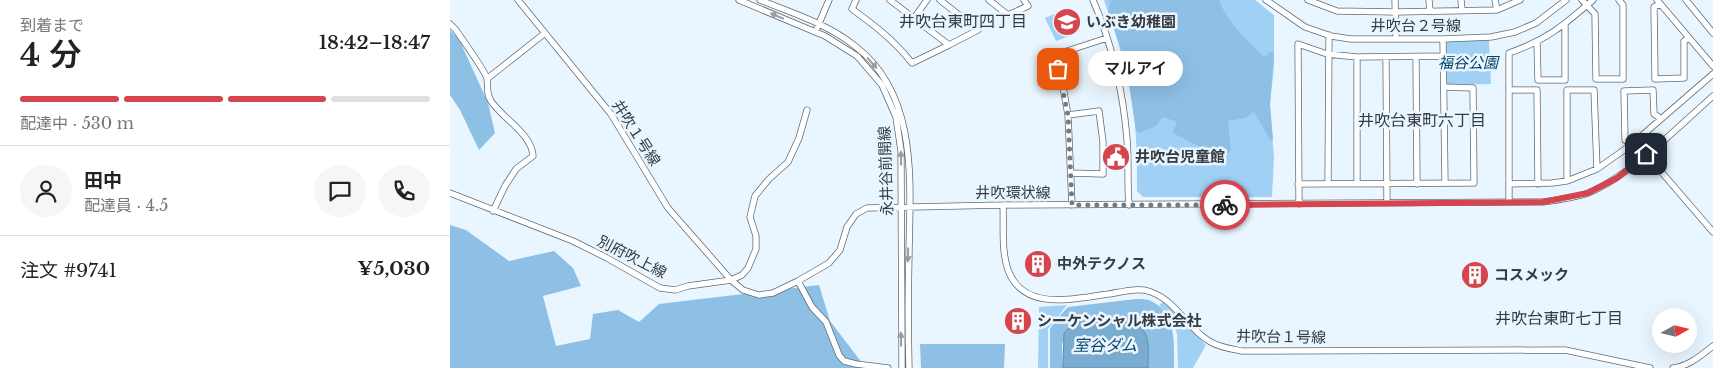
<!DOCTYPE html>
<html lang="ja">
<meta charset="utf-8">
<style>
:root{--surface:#fff;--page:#f6f6f6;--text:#222;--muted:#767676;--line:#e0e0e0;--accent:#d5454e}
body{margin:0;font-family:"Libre Baskerville","Noto Sans JP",serif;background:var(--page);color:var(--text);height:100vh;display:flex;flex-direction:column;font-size:19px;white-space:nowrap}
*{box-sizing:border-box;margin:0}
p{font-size:16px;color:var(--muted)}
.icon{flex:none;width:28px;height:28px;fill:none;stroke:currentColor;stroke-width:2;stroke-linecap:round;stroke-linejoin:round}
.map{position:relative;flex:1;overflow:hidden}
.panel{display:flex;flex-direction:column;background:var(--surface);width:450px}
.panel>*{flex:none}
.needle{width:32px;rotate:82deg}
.fabs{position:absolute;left:1202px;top:308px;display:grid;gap:10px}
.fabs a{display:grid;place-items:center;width:45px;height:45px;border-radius:50%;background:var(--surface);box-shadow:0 5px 20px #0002;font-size:25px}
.pin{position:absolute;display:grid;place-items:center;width:42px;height:42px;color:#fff;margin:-21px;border-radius:10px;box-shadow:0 2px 8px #0006}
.courier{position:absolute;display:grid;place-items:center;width:50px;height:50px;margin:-25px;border:4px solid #d5454e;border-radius:50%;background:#fff;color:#222;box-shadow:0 1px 6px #0007}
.bubble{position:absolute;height:35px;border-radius:18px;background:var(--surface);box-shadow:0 5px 20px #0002;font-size:16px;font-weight:600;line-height:35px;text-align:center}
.head em{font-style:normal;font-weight:600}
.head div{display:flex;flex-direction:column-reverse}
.head{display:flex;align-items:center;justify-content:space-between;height:85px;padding:0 20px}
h1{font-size:32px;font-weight:600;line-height:38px}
.bar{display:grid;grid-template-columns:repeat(4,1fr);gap:8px 5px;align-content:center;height:60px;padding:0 20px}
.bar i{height:6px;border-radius:4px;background:var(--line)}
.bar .selected{background:var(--accent)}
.bar p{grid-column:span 4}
.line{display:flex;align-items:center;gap:12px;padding:0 20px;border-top:1px solid var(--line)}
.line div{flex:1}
.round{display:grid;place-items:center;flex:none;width:52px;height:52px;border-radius:26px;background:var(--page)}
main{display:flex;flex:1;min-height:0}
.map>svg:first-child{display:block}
.green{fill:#a0d1f5}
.forest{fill:#8ec0e5}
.water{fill:#7aabd0;stroke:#6589a5}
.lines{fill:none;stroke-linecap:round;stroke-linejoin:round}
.minor-casing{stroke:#5f6b75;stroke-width:7}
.minor{stroke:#fff;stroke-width:5.5}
.oneway{fill:#9a9da0}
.done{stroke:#747c83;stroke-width:5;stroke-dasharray:0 9}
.route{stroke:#d5454e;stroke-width:6}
.labels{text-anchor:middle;stroke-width:5;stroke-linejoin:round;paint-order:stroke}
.poi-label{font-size:15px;font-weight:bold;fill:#353b40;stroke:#eaf6ff;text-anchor:start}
.street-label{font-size:15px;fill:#353b40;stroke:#eaf6ff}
.park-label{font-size:15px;font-style:italic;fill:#014265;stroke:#eaf6ff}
.neighbourhood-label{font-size:16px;fill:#353b40;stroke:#eaf6ff}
.water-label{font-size:16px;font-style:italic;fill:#0c496d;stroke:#eaf6ff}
</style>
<main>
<section class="panel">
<div class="head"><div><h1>4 分</h1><p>到着まで</p></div><em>18:42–18:47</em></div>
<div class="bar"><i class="selected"></i><i class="selected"></i><i class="selected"></i><i></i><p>配達中 · 530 m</p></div>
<div class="line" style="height:90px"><a class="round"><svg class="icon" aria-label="person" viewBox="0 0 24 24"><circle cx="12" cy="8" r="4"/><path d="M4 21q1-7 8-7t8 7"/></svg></a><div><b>田中</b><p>配達員 · 4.5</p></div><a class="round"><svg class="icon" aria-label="chat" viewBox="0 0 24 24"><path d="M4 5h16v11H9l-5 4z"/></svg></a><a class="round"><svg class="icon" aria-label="phone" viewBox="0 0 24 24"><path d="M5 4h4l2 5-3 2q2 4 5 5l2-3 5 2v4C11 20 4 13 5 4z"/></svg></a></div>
<div class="line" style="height:65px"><div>注文 #9741</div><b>¥5,030</b></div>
</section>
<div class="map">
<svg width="1263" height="368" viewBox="0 0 1263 368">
<rect width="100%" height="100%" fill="#eaf6ff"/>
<path class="green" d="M 654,0 L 805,0 L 824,15 L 824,67 L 820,104 L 824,158 L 822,197 L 693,197 L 687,191 C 687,163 687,135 683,107 C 678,70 666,35 654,0 Z
M 614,10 L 617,17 L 623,15 L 629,31 L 626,32 L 625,34 L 606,41 L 595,18 Z
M 1039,40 L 1041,84 L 997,85 L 996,41 Z
M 714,301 L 756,345 L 743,368 L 728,368 L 727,334 L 721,318 L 709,305 Z
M 617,305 L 598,329 L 598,368 L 588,368 L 589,307 Z"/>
<path class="forest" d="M 661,0 L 769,0 C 778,24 796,38 813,56 L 817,56 L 819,52 L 824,52 L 820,104 L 823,140 L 820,140 L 804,112 L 795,118 L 778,121 L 781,151 L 770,157 L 723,133 L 727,122 L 713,117 L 706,126 L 690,133 L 686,132 L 678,77 L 668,40 L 658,11 Z
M 0,30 L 9,39 L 38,103 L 45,133 L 29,150 L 10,110 L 0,95 Z
M 0,225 L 16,230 L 59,261 L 104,251 L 123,268 L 131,286 L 93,296 L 106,346 L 140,339 L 143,314 L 168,310 L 189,322 L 209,304 L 369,285 L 380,321 L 416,368 L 0,368 Z
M 686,299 C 691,299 697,299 701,301 C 727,313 724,344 724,368 L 698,368 C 698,351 702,331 684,323 L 629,322 L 622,325 L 612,344 L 613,368 L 600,368 L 600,329 L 605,321 L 618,307 Z
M 470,344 L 555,344 L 554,368 L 471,368 Z"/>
<path class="water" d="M 629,322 L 684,323 C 702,331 698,351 698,368 L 613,368 L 614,333 L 622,325 Z"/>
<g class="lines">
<defs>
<path id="minor" d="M 68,0 L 161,114 L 218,208 L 281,280 L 293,290 L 309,295 L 323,293 L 348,281 L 379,263 L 390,250 L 397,227 L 406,214 L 417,208 L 553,205 L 1093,202 C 1108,200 1124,198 1138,193 C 1180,176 1228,127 1263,96
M 289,0 L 375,36 L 407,56 L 432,85 L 446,117 L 451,151 L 452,368
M 310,0 C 342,13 378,24 405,46 C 469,95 460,183 459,254 C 458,292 458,330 459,368
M 406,0 L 402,9 C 424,25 444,40 462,63 L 499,45 L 440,0
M 490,0 L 528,30 L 499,45
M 539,0 L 558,15 L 578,6 L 574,0
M 643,0 C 662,44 673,91 677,139 C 679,161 677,183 679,205
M 816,0 L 855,27 L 881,36 L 901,39 L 993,39 L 1041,37 L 1065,32 L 1086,23 L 1116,0
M 858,0 L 887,11 L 946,12 L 1047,10 L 1070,0
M 945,0 L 946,38
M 979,0 L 980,11
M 1011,0 L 1012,10
M 1045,0 L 1047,10
M 1132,0 L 1145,14 L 1146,79 L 1173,79 L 1173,5 L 1169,0
M 1207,0 L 1263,66
M 1236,0 L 1263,33
M 1210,4 L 1204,7 L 1205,79 L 1234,78 L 1234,41 L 1239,38
M 464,18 L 477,0
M 0,24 L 6,30 C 11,38 37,73 37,79 C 39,88 35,91 41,101 C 53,119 82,134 83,156 L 66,169 L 55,186 L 43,211
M 367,28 L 379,0
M 993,39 L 995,183
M 1087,42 L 1088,80 L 1115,80 L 1115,24
M 936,57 L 937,203
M 966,57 L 967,184
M 38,78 L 95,33
M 1059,90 L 1087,90 L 1088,184
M 618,115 L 649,111 L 653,142 L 653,174 L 621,173
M 1181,145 L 1175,140 L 1174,91 L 1203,90 L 1204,114 L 1210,118
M 1196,154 L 1263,232
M 1117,181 L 1117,90 L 1144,90 L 1147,169
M 848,184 L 1024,183 L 1023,88 L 994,87
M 878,184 L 879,35
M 907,184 L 907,57
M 1059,184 L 1102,183 L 1117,181 L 1147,169 L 1181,145 L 1263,74
M 0,193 L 123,241 L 157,258 L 210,288 L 225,290 L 238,286 L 281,280 L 292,275 L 298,268 L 306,249 L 306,236 L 300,217 L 305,196 L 319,179 L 338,162 L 349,138 L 357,110
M 1059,202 L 1059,53 C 1097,40 1114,25 1143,0
M 849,204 L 848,44 L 877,54 L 907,57 L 993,56
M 553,205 C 554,225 551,250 558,270 C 574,313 626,298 659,294 C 672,292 689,287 701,292 C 725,300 737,328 759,341 C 768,347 781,349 792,351 L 1115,350 L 1200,368
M 622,205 L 618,115 L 613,87 L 605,57 L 608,54 L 657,38
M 348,281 L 362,307 L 376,322 L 389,355 L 394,361 L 406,364 L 438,368
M 1223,368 C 1239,366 1250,356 1263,346"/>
</defs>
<use href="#minor" class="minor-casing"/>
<use href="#minor" class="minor"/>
</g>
<defs><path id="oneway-solid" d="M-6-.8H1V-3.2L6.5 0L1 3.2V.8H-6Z" transform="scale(1.25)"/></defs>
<g class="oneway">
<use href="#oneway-solid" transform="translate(327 16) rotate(-157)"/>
<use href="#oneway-solid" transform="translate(422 63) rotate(48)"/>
<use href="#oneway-solid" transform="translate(451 158) rotate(-91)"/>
<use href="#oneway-solid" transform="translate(458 255) rotate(91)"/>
<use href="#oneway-solid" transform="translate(451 339) rotate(-91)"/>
</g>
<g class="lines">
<path class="done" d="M 608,69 L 618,115 L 622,205 L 775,205"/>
<path class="route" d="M 775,205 L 1093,202 L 1138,193 L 1167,178 L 1196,154"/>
</g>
<defs>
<symbol id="school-disc" viewBox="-11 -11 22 22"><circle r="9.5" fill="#d5454e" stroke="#eaf6ff"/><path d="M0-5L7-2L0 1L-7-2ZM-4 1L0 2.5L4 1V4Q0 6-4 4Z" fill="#fff"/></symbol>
<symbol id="civic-disc" viewBox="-11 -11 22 22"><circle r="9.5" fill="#d5454e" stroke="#eaf6ff"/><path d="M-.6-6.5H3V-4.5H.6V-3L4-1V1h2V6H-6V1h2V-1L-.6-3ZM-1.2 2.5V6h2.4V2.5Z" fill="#fff"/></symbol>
<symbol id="building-disc" viewBox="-11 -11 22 22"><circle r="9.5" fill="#d5454e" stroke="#eaf6ff"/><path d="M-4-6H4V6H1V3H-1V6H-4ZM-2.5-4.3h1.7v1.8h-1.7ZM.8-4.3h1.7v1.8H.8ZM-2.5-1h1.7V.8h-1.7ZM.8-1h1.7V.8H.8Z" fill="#fff"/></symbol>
</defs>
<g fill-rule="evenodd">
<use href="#school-disc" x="601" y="6" width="32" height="32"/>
<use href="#civic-disc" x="650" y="141" width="32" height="32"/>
<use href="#building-disc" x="572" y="248" width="32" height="32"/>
<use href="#building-disc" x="1009" y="259" width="32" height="32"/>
<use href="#building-disc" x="552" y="305" width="32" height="32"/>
</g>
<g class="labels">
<g class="poi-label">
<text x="636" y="27">いぶき幼稚園</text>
<text x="685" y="162">井吹台児童館</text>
<text x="607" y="269">中外テクノス</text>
<text x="1044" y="280">コスメック</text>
<text x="587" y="326">シーケンシャル株式会社</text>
</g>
<g class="street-label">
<text x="966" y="31">井吹台２号線</text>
<text transform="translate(186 133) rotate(57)" y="5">井吹１号線</text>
<text transform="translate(436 171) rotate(-92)" y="5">永井谷前開線</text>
<text x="563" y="198">井吹環状線</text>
<text transform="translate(182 257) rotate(27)" y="5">別府吹上線</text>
<text transform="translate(831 337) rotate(1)" y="5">井吹台１号線</text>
</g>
<g class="park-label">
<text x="1018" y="68">福谷公園</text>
</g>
<g class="neighbourhood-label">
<text x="513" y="27">井吹台東町四丁目</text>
<text x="972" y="126">井吹台東町六丁目</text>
<text x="1109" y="324">井吹台東町七丁目</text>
</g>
<g class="water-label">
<text x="655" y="351">室谷ダム</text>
</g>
</g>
</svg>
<div class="fabs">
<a><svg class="needle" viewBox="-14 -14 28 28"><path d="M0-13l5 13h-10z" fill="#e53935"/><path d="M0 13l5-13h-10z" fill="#767676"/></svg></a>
</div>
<div class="pin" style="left:608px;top:69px;background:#ea580c"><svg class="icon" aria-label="bag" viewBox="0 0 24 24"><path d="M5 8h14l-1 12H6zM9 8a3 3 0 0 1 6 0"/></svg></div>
<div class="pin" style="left:1196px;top:154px;background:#1f2937"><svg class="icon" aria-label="home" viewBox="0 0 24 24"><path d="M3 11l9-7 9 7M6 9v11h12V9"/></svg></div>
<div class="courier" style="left:775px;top:205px"><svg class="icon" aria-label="bike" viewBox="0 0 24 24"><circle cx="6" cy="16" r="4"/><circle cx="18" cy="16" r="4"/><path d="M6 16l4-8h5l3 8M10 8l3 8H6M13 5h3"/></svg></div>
<div class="bubble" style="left:638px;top:51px;width:95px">マルアイ</div>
</div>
</main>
